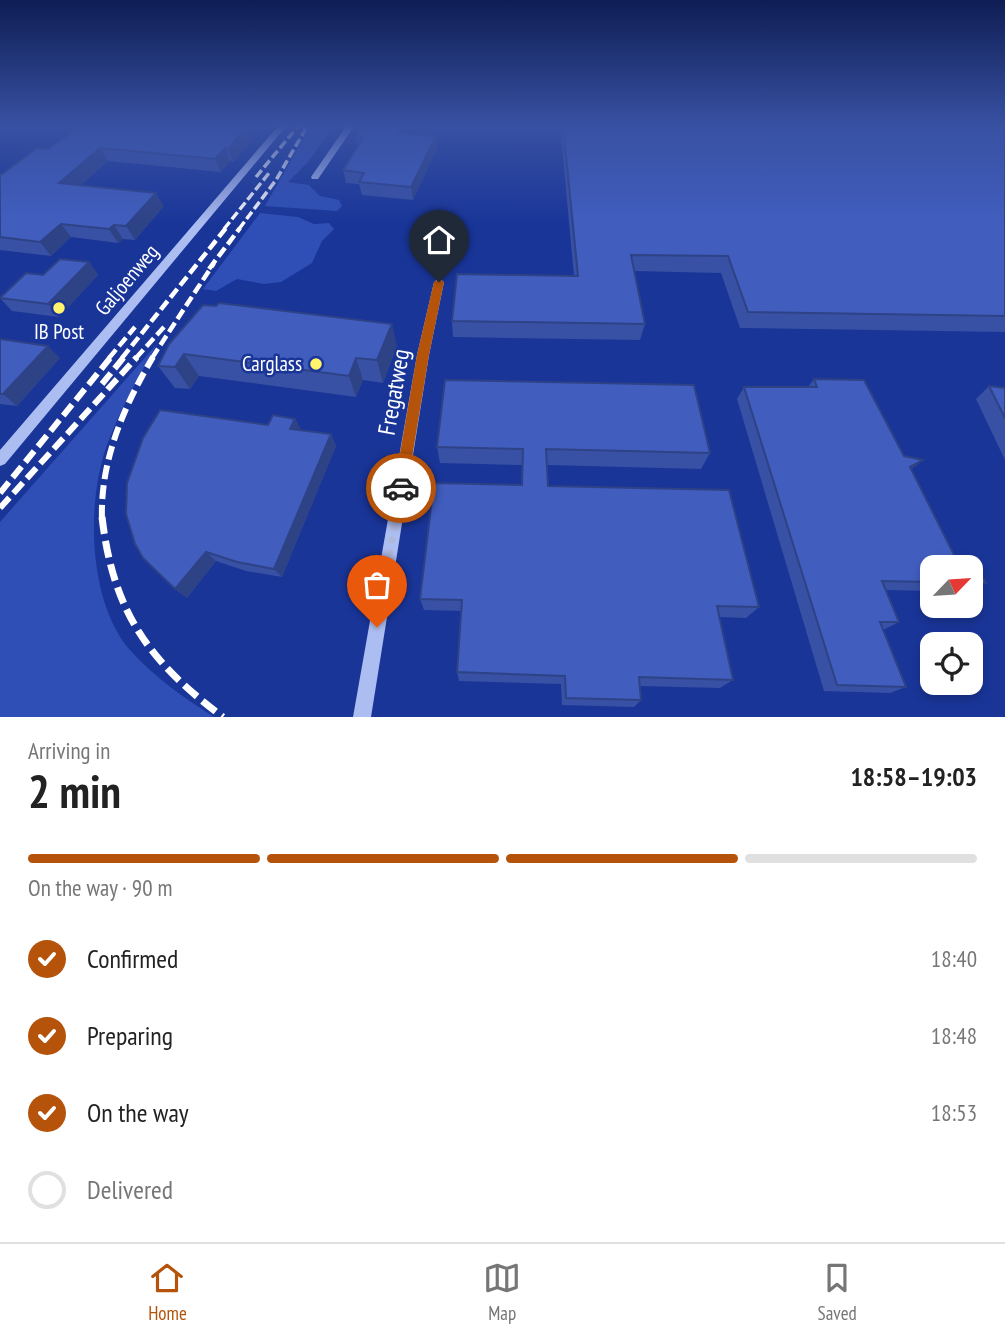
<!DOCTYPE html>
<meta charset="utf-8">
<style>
:root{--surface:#fff;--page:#f6f6f6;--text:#222;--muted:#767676;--line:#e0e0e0;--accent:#b45309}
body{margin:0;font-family:"PT Sans Narrow",sans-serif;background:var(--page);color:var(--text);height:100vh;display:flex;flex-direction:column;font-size:26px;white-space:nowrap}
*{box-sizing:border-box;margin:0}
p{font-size:23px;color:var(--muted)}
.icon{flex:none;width:38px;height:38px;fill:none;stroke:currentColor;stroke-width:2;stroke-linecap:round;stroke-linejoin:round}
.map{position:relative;height:717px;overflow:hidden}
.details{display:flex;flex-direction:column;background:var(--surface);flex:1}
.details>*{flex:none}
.needle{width:46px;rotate:65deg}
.buttons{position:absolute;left:920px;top:555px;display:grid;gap:14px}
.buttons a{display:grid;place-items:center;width:63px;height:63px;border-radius:14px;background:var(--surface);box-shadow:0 4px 10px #0003;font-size:35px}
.pin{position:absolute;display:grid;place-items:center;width:60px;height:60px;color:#fff;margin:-72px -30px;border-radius:50% 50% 50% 0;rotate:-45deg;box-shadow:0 0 7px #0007}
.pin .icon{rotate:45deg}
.courier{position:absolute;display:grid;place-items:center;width:70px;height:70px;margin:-35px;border:5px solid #b45309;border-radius:50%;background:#fff;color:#222;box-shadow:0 2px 9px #0007}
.summary em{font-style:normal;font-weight:700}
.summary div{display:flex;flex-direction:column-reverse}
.summary{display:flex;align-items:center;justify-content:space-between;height:119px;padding:0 28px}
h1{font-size:46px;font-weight:700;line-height:52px}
.bar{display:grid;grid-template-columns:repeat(4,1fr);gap:10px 7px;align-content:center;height:84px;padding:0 28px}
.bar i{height:9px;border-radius:5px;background:var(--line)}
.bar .on{background:var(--accent)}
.bar p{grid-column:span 4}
ol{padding:0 28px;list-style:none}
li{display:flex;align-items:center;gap:21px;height:77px}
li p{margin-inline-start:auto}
li .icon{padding:7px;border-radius:50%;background:var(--accent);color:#fff;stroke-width:4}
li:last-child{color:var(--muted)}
li i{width:38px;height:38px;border:4px solid var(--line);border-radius:50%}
.tab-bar{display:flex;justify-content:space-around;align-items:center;height:98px;border-top:2px solid var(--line);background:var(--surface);font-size:19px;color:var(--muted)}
.tab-bar a{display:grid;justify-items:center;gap:4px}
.tab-bar .on{color:var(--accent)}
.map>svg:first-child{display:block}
.green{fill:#2f4fb7}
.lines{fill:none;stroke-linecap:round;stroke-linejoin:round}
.minor{fill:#acbdf1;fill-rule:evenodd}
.rail-far3{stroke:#fff;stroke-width:3.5;stroke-dasharray:9 3.5;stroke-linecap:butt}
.rail-far2{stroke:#fff;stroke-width:4.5;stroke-dasharray:11 4.5;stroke-linecap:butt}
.rail-far1{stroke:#fff;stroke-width:6;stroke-dasharray:14 6;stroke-linecap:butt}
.rail{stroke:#fff;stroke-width:7;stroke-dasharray:17 7;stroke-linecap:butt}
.wall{fill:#3851a4}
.shaded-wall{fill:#2e4286}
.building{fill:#415ebf;stroke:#2e4286;stroke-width:2}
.route{fill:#b45309}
.done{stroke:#aeb8db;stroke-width:7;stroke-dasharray:0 12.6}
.poi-dot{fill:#fff46c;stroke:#193598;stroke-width:2.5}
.labels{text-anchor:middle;stroke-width:5;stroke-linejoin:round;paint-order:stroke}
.street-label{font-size:21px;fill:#fff;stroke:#193598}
.poi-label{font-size:21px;fill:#fff;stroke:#193598}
.near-street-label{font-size:24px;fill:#fff;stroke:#193598}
</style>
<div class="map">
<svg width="1005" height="717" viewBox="0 0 1005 717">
<rect width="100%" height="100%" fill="#193598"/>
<path class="green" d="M 311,125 L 335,125 L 308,162 L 288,182 L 309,185 L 320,196 L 339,200 L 342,206 L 337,211 L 265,206 Z
M 260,213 L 298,217 L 314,224 L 329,223 L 334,229 L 322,241 L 312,263 L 281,282 L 264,284 L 237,279 L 216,291 L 203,289 Z
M 157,344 C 139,377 120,409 107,445 C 86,503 88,602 130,650 C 154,677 183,697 214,717 L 0,717 L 0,522 Z"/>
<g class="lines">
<path class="minor" d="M 279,125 L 287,125 L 5,464 L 0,466 L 0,450 Z
M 347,125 L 355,125 L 318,179 L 312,179 L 311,177 Z
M 439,278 L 444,282 L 429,355 L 371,717 L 353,717 L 417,355 L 434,282 Z"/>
<path class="rail-far3" d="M 256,177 L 299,125
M 224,229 L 269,173
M 239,229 L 276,180 L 308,125"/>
<path class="rail-far2" d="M 209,269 L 240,228
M 109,358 L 135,327
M 122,358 L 226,228
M 136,358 L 164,327
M 152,358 L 214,263"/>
<path class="rail-far1" d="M 102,384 L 124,357
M 0,493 L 111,357
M 0,508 L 137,357
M 102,519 C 100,461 124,406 153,357"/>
<path class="rail" d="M 102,517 C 113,611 148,661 223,717"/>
</g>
<path class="wall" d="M 264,125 L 234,162 L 230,161 L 221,172 L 108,161 L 81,185 L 164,206 L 135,240 L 123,239 L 118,243 L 71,237 L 51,256 L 0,250 L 0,174 L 2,174 L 48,149 Z
M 404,125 L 406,134 L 436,136 L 437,148 L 413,200 L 362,195 L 359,184 L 346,183 L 343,170 L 358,147 L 356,138 Z
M 560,125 L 1005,125 L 1005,332 L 740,328 L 721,273 L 634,271 L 645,324 L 640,340 L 453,337 L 452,321 L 574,276 Z
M 89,262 L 98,275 L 59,317 L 12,311 L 0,298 L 43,275 Z
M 216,306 L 397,346 L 383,383 L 363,380 L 356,397 L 199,376 L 190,389 L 175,388 L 158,366 Z
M 0,339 L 60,358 L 17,406 L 0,404 Z
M 814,379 L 864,380 L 904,456 L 923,460 L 911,470 L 959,565 L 977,566 L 986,583 L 971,590 L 971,567 L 933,567 L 933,591 L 886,590 L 899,622 L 883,630 L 906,687 L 890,693 L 824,691 L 737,399 L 744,387 L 808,387 Z
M 989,386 L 1005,388 L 1005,460 L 976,399 Z
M 295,419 L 301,430 L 331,434 L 336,446 L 282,577 L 246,571 L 216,561 L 187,598 L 175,589 L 268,425 Z
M 437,447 L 710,453 L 701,469 L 547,465 L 548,486 L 759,607 L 746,618 L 719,617 L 733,680 L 720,688 L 640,686 L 641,700 L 634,707 L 562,705 L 561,684 L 459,681 L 457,672 L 461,611 L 424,610 L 420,599 L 521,485 L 522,465 L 440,463 Z"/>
<path class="shaded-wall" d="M 249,125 L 264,125 L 234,162 L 228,149 Z
M 403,125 L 404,125 L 406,135 L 398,133 Z
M 436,136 L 437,148 L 413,200 L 411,187 Z
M 100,148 L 108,161 L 68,196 L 59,183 Z
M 225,148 L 230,161 L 221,172 L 215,159 Z
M 156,193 L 164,206 L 135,240 L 126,226 Z
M 61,224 L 71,237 L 51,256 L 40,242 Z
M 114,225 L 123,239 L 118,243 L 109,229 Z
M 89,262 L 98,275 L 59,317 L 48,304 Z
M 392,324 L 397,346 L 383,383 L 377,360 Z
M 48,346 L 60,358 L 17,406 L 3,394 Z
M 184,354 L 199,376 L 190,389 L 175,367 Z
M 356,358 L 363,380 L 356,397 L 349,376 Z
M 295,419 L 301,430 L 290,429 Z
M 331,434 L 336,446 L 282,577 L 274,569 Z
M 923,460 L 910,471 L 910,467 Z
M 206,552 L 216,561 L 187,598 L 175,589 Z"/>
<path class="building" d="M 81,125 L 249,125 L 228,149 L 225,148 L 215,159 L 100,148 L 59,183 L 156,193 L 126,226 L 114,225 L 109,229 L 61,224 L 40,242 L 0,237 L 0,174 L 2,174 L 37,148 L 48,149 Z
M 363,125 L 403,125 L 398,133 L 436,136 L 411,187 L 359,182 L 364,173 L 343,170 L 363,138 L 356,138 Z
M 563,125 L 1005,125 L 1005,316 L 748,312 L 728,256 L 631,255 L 645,324 L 452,321 L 457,274 L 578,276 Z
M 60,259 L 89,262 L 48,304 L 0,298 L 26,273 L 43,275 Z
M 219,303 L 392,324 L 377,360 L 356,358 L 349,376 L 184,354 L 175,367 L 158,366 L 169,344 L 203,305 L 216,306 Z
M 0,339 L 48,346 L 3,394 L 0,394 Z
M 814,379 L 864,380 L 904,456 L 923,460 L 910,467 L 959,565 L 977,566 L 986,583 L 971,583 L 971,567 L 933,567 L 933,582 L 882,581 L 899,622 L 880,622 L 906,687 L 837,685 L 744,387 L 817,387 Z
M 445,380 L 694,385 L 710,453 L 546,449 L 548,486 L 729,490 L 759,607 L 717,606 L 733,680 L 639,677 L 641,700 L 566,698 L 565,676 L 457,672 L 462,600 L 420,599 L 434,483 L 522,485 L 523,449 L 437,447 Z
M 989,386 L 1005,388 L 1005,418 Z
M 160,410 L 268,425 L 273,415 L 295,419 L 290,429 L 331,434 L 274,569 L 237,562 L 206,552 L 175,589 L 143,558 L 135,544 L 126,514 L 127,483 L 143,438 Z"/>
<linearGradient id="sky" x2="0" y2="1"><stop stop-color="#0e1d54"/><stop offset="0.56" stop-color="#3851a2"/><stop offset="1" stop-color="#3851a2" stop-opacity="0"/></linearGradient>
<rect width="1005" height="225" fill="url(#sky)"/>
<path class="route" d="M 439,279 L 444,282 L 429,355 L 407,488 L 401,494 L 394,488 L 417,355 L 434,282 Z"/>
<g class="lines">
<path class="done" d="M 377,627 L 401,488"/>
</g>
<g class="poi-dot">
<circle cx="59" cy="308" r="7"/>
<circle cx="316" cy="364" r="7"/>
</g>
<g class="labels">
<g class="street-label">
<text transform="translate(127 280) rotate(-50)" y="7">Galjoenweg</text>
</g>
<g class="poi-label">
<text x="59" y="339">IB Post</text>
<text x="302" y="371" text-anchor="end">Carglass</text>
</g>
<g class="near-street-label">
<text transform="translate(394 392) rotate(-80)" y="8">Fregatweg</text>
</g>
</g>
</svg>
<div class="buttons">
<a><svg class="needle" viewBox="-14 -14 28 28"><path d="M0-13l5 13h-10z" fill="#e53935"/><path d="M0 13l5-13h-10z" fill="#767676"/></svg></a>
<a><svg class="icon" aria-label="locate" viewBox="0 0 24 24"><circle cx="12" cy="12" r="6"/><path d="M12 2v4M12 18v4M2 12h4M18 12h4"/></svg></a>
</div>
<div class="pin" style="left:377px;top:627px;background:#ea580c"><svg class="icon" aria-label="bag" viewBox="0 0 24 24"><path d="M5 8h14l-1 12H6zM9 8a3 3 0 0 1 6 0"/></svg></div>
<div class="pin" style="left:439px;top:282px;background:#1f2937"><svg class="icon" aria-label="home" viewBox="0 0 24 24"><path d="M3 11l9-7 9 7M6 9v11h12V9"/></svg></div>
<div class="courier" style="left:401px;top:488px"><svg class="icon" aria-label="car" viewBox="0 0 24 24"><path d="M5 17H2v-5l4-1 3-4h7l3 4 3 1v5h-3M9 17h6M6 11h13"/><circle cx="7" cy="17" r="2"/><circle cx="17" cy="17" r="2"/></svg></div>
</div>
<section class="details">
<div class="summary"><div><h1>2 min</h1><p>Arriving in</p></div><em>18:58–19:03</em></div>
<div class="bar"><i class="on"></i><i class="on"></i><i class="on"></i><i></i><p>On the way · 90 m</p></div>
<ol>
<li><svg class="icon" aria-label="check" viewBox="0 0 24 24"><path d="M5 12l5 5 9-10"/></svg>Confirmed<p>18:40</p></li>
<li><svg class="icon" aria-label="check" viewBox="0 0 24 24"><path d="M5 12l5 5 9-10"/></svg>Preparing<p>18:48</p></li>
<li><svg class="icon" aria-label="check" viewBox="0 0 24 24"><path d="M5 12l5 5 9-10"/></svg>On the way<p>18:53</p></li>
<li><i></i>Delivered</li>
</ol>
</section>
<nav class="tab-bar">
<a class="on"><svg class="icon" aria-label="home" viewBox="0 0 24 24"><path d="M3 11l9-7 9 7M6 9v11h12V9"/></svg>Home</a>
<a><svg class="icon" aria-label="map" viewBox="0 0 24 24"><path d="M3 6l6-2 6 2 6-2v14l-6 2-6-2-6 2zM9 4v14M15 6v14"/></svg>Map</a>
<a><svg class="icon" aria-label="saved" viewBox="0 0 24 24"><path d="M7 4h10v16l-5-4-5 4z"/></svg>Saved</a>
</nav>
